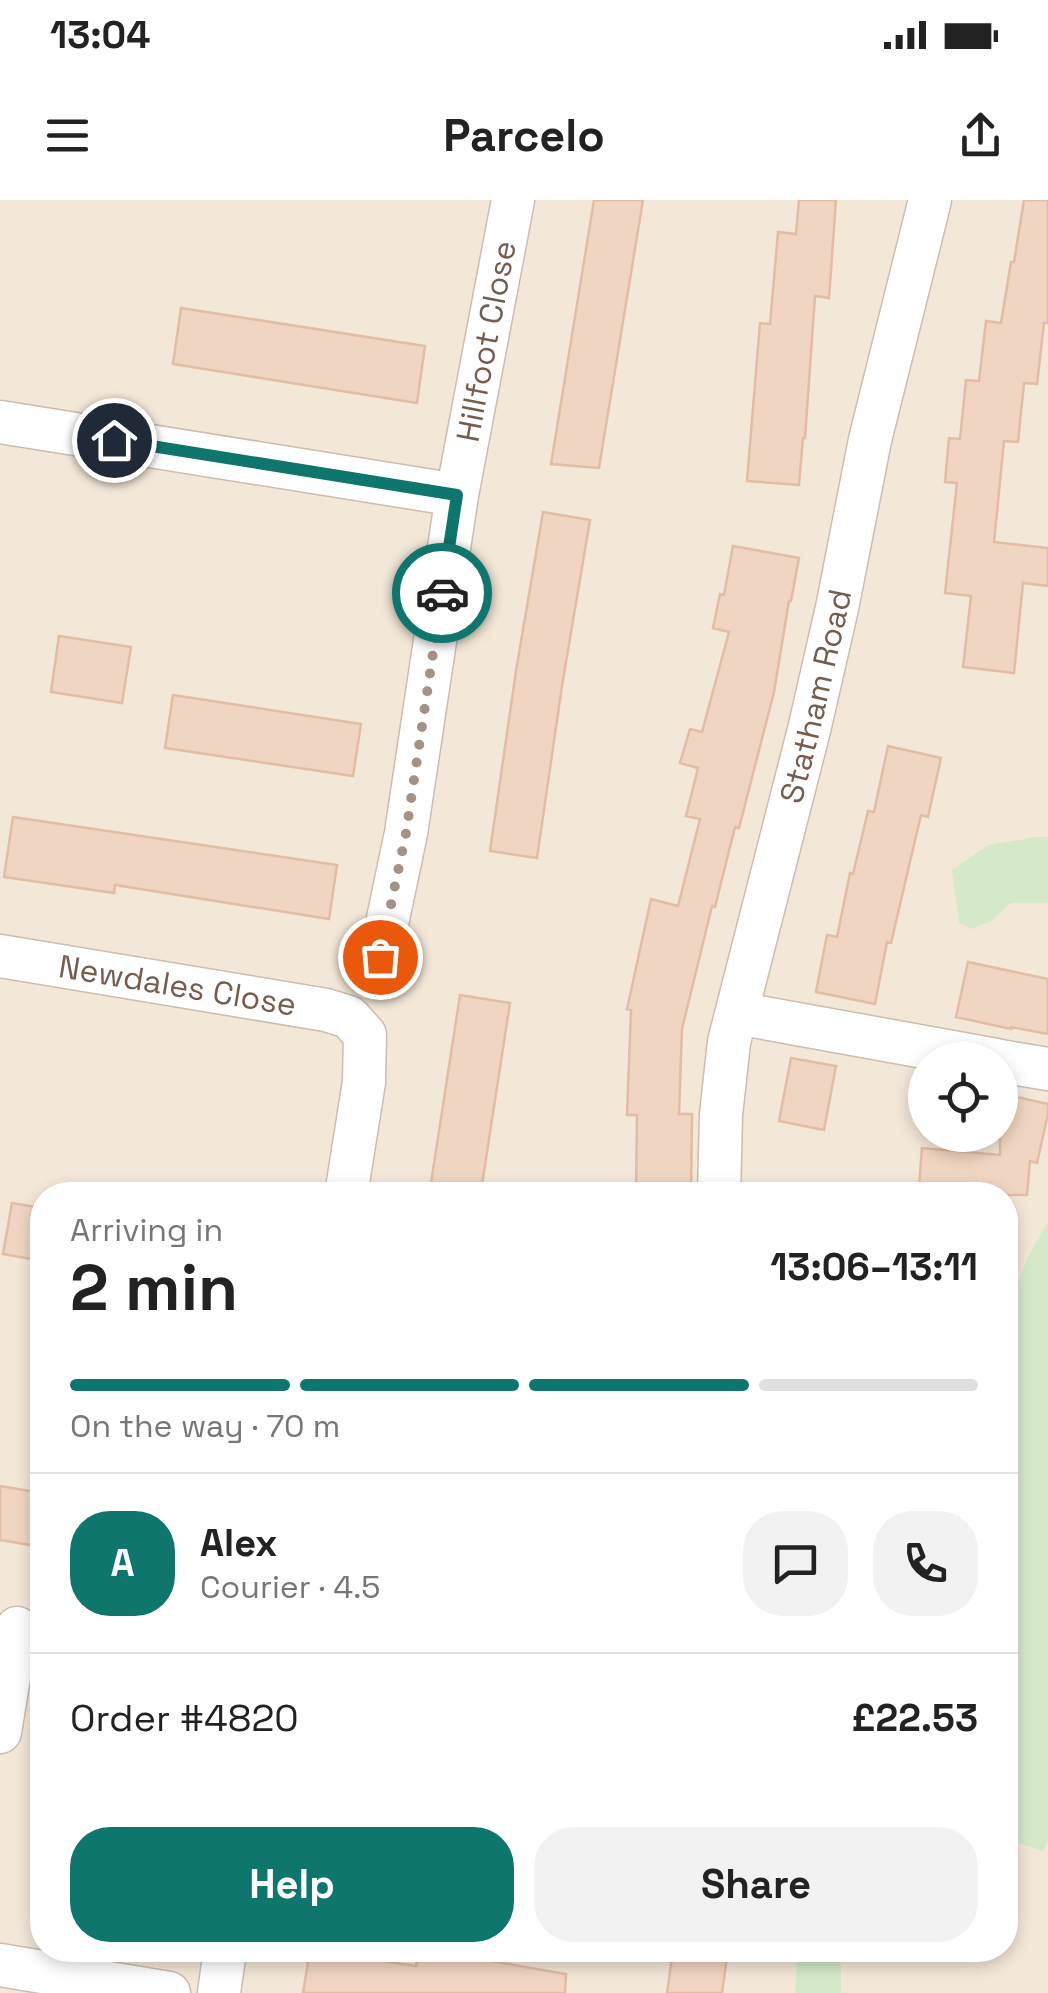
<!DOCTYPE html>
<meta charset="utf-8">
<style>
:root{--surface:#fff;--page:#f2f2f2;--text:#222;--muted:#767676;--line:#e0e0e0;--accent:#0f766e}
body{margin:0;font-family:"Space Grotesk",sans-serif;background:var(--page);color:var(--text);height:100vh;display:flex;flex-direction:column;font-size:38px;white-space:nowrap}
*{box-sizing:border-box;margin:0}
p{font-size:32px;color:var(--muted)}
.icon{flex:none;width:55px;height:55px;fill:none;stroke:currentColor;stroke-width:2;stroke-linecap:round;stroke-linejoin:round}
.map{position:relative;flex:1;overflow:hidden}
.drawer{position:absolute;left:30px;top:982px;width:988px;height:780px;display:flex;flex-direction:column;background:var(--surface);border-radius:40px;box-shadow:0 5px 15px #0003}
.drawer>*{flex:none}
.buttons{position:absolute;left:908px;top:842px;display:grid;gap:20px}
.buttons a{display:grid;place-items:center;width:110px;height:110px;border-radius:50%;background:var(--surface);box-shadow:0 5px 15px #0003;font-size:50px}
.pin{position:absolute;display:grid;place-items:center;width:85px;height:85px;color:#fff;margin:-42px;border:5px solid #fff;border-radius:50%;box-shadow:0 2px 10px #0007}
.courier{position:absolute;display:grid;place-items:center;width:100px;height:100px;margin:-50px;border:8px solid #0f766e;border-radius:50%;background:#fff;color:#222;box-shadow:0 2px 12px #0007}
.summary em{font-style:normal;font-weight:600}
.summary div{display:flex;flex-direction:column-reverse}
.summary{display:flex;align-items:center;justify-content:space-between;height:170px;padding:0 40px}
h1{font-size:65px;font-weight:600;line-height:75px}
.bar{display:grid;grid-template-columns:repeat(4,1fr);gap:15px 10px;align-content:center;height:120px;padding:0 40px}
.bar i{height:12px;border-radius:8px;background:var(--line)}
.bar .selected{background:var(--accent)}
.bar p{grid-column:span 4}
.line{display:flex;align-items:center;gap:25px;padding:0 40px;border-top:2px solid var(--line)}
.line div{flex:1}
.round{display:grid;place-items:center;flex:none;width:105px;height:105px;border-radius:40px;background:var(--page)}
.button{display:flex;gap:20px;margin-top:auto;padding:20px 40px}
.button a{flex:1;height:115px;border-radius:40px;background:var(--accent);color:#fff;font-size:40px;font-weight:600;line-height:115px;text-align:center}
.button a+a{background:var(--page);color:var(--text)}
.status{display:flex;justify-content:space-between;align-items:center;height:70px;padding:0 50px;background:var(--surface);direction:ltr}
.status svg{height:28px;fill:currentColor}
header{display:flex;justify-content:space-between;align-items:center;height:130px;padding:0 40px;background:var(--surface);font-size:45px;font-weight:600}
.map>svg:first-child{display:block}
.residential{fill:#f3e7d8;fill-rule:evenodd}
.green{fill:#d5e9c8}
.building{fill:#f0d5c2;stroke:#e2bca3;stroke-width:2.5}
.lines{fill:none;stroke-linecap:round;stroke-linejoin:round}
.minor-casing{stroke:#cdbdaf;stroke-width:45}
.minor{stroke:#fff;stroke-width:42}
.done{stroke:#a49284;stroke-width:10;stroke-dasharray:0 18}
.route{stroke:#0f766e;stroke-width:12}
.labels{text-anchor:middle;stroke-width:8;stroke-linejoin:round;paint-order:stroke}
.street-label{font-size:32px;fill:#755c4d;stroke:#fef9ef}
</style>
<div class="status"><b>13:04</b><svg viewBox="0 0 49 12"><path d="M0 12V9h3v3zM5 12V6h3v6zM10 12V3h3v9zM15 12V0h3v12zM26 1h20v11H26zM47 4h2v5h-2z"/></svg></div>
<header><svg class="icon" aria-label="menu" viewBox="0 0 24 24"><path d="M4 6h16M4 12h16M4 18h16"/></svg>Parcelo<svg class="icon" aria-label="share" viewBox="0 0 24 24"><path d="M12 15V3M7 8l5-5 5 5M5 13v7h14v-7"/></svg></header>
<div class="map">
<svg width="1048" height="1793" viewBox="0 0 1048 1793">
<rect width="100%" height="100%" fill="#fcf5e9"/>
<path class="residential" d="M 0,0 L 1048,0 L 1048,1793 L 0,1793 ZM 925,860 L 1000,860 L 1000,935 L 925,935 ZM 42,995 L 1005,995 L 1005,1750 L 42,1750 Z"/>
<path class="green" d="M 1037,637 L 1048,637 L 1048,703 L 1011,703 L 991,721 L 971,729 L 959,723 L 952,670 L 988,645 Z
M 1048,1022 L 1048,1641 L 1043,1651 L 1005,1639 L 1005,1109 L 1008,1109 L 1029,1055 Z
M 767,1750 L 836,1750 L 841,1766 L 841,1793 L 795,1793 L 797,1762 Z"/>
<path class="building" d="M 594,0 L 643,0 L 599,268 L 551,264 Z
M 799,0 L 836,0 L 829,98 L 815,96 L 805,238 L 803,238 L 799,285 L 747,281 L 760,123 L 770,124 L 778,32 L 796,34 Z
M 1024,0 L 1048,0 L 1048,123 L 1044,123 L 1037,184 L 1024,183 L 1018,242 L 1004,241 L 994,342 L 1048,348 L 1048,386 L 1023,383 L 1014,473 L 963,467 L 971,396 L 945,393 L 957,283 L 945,282 L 949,238 L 960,239 L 966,180 L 979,181 L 986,121 L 1001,123 L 1011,62 L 1014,62 Z
M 181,108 L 425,146 L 417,203 L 173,164 Z
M 543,312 L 590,320 L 562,486 L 537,658 L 490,651 L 516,471 Z
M 733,346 L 799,358 L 791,401 L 789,401 L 774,492 L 739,628 L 735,627 L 715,707 L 712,706 L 682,829 L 679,914 L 692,914 L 691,995 L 636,995 L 637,915 L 627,915 L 631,810 L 627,809 L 651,699 L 678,706 L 700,619 L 686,616 L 698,568 L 680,563 L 690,529 L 702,532 L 729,432 L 713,428 L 720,394 L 724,395 Z
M 59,436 L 131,447 L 122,503 L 51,492 Z
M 173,495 L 361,524 L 353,576 L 165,548 Z
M 888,546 L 941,558 L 928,617 L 921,615 L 891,743 L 887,742 L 875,804 L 816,792 L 827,735 L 837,737 L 850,673 L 853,674 L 868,611 L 874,612 Z
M 13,617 L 337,665 L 329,719 L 115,685 L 114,693 L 4,677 Z
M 968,762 L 1048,779 L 1048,834 L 1011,827 L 1011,829 L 956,817 Z
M 460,795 L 510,803 L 481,991 L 431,983 Z
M 791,858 L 836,866 L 824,930 L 779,921 Z
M 1000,893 L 1048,904 L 1048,914 L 1037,963 L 1030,961 L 1027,995 L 966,995 L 967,990 L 919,986 L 922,948 L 1000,955 Z
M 12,1003 L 42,1008 L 42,1061 L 3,1054 Z
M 0,1286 L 42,1293 L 42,1347 L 0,1340 Z
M 310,1750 L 416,1766 L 419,1750 L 427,1750 L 566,1774 L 565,1793 L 303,1793 Z
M 673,1750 L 728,1750 L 722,1793 L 667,1793 Z"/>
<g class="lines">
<defs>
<g id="minor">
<path d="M 0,222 L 457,295"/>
<path id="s1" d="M 0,756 L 326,810 L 349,817 L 365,835 L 364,882 L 346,995"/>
<path id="s2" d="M 380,757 L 406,633 L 457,295 L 513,0"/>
<path d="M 737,813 L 996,860"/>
<path d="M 1000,861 L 1048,869"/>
<path id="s3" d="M 719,995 L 721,915 L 729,842 L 809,530 L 837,408 L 870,240 L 930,0"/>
<path d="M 0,1532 L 17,1428"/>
<path d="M 0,1765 L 169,1793"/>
<path d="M 219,1793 L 225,1750"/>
</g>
</defs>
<use href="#minor" class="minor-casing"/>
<use href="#minor" class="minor"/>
</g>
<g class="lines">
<path class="done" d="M 380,757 L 406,633 L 442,393"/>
<path class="route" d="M 114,240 L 457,295 L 442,393"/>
</g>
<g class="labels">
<g class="street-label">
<text dy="11" stroke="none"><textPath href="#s2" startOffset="625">Hillfoot Close</textPath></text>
<text dy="11" stroke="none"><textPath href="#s3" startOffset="510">Statham Road</textPath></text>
<text dy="11" stroke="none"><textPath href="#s1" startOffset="180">Newdales Close</textPath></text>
</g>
</g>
</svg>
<div class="buttons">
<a><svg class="icon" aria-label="locate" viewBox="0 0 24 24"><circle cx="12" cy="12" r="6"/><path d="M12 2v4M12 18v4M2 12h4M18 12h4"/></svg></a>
</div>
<div class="pin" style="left:380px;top:757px;background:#ea580c"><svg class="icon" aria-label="bag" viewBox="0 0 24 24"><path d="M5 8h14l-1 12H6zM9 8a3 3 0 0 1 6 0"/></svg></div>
<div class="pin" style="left:114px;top:240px;background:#1f2937"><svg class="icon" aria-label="home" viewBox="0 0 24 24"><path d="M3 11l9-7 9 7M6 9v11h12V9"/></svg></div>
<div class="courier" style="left:442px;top:393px"><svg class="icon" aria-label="car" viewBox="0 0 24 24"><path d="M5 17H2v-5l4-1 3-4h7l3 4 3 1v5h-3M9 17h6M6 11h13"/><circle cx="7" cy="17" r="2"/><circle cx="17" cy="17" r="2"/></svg></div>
<section class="drawer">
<div class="summary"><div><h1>2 min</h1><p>Arriving in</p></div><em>13:06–13:11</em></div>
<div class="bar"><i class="selected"></i><i class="selected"></i><i class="selected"></i><i></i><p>On the way · 70 m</p></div>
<div class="line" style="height:180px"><b class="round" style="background:var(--accent);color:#fff">A</b><div><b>Alex</b><p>Courier · 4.5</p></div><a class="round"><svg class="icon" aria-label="chat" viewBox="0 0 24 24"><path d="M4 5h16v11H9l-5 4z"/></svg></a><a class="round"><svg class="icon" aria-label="phone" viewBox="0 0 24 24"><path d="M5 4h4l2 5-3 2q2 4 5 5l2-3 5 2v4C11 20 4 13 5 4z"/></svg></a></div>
<div class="line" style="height:130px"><div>Order #4820</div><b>£22.53</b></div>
<div class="button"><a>Help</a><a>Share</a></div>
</section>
</div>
